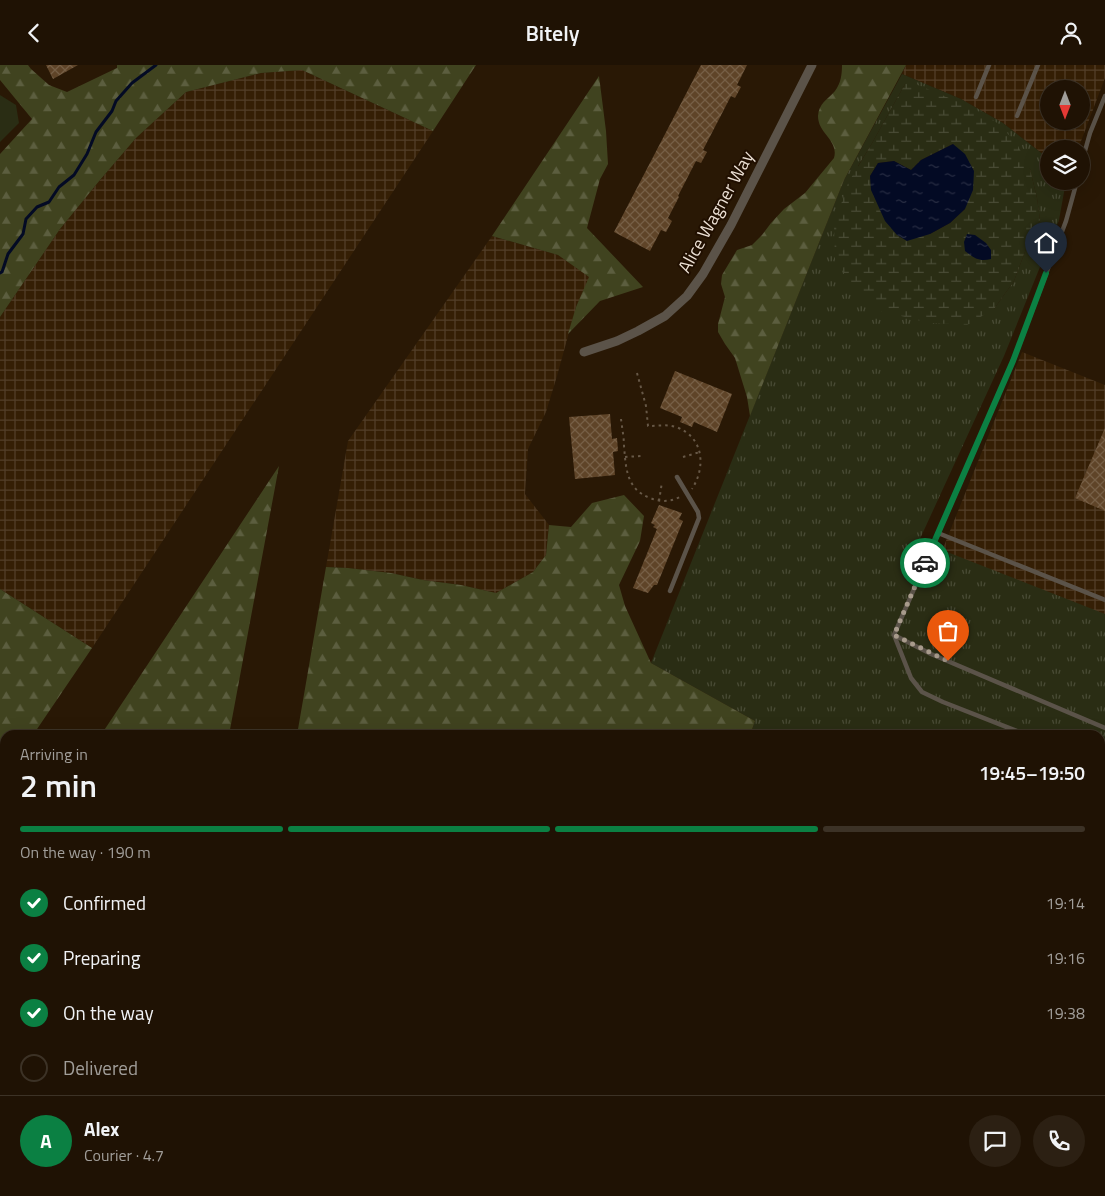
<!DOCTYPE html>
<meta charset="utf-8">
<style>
:root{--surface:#1f1204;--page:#2c2013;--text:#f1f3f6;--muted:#a19e9a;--line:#3c3226;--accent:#0b8043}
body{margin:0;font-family:"Titillium Web",sans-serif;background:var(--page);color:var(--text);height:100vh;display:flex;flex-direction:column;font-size:19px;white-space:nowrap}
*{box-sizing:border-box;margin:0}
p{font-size:16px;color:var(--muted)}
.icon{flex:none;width:28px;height:28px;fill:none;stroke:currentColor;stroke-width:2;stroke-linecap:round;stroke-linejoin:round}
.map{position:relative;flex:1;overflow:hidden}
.panel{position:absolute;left:0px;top:665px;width:1105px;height:466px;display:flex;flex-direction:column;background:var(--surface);border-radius:15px 15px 0 0;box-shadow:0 5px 20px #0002,0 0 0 1px var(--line)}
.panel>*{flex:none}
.needle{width:32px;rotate:180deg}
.controls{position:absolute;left:1040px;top:15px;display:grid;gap:10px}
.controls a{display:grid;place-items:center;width:50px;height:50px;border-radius:50%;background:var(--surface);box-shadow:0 5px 20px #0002,0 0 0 1px var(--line);font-size:25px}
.pin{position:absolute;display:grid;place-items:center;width:42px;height:42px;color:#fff;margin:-51px -21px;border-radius:50% 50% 50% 0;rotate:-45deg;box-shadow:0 0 5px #0007}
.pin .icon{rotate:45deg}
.courier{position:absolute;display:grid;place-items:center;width:50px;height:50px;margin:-25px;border:4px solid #0b8043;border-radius:50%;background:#fff;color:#222;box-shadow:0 1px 6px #0007}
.head em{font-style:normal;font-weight:600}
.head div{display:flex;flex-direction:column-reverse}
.head{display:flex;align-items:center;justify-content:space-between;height:85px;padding:0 20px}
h1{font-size:32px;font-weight:600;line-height:38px}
.bar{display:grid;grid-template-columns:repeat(4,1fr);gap:8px 5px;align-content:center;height:60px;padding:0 20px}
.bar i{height:6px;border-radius:4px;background:var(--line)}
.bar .current{background:var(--accent)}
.bar p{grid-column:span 4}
.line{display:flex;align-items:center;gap:12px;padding:0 20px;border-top:1px solid var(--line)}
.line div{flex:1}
.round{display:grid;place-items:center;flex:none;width:52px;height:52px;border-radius:26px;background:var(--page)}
ol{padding:0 20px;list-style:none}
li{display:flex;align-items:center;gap:15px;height:55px}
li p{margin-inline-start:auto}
li .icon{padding:5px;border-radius:50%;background:var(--accent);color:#fff;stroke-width:4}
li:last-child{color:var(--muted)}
li i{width:28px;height:28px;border:2px solid var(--line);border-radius:50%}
header{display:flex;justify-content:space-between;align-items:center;height:65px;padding:0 20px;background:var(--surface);font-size:22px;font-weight:600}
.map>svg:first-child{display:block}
.industrial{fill:url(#industrial-grid);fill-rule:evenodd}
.grass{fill:url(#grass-tufts);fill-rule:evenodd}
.forest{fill:url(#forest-firs)}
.wetland{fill:url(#wetland-marsh);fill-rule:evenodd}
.pitch{fill:#2a2d14}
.water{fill:url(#water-ripples)}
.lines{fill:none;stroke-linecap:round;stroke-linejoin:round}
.stream{stroke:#030a24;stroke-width:3}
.building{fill:url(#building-cross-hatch)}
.path{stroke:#675847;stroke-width:2;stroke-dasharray:2.5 4;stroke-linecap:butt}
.lane{stroke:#5b5349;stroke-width:4.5}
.street{stroke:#5b5349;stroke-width:9}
.done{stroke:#a89b8c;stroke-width:5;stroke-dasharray:0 9}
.route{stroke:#0b8043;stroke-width:6}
.labels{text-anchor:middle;stroke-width:4;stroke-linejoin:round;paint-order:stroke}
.street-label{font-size:18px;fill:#ede1d5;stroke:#200f00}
</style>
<header><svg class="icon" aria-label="back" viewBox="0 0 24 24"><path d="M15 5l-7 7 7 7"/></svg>Bitely<svg class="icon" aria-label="person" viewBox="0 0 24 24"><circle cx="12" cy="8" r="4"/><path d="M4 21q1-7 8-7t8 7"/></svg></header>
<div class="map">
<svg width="1105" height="1131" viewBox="0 0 1105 1131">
<defs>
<pattern id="industrial-grid" width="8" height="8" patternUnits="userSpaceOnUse" patternTransform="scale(1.25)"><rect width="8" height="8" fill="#351f05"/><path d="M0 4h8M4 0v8" fill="none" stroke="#533f29"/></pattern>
<pattern id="grass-tufts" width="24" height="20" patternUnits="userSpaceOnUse" patternTransform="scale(1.25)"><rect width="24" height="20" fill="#2a2d14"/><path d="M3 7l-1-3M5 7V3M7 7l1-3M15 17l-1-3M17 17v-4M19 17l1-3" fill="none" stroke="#494b35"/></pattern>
<pattern id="forest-firs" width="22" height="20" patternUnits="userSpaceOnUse" patternTransform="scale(1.25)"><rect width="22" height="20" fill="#40431f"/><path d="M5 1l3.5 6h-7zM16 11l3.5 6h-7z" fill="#5c5e3f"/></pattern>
<pattern id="wetland-marsh" width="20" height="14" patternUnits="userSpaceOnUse" patternTransform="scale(1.25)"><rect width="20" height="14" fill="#2a2d14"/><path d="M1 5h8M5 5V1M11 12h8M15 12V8" fill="none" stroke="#494b35"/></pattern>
<pattern id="water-ripples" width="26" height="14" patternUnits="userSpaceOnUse" patternTransform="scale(1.25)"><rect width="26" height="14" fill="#030a24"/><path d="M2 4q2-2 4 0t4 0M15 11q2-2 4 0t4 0" fill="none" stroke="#282d43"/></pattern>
<pattern id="building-cross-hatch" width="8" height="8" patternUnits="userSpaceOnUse" patternTransform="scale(1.25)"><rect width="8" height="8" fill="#5f4428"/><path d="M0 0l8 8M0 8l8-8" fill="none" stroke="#765f46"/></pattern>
</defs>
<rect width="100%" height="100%" fill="#291805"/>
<path class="industrial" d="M 906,0 L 1105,0 L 1105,13 L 1078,84 L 1049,84 L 1049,94 L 1003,58 L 961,34 L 902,9 ZM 1049,24 L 1081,24 L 1081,56 L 1049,56 Z
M 302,5 L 433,66 L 92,583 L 0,524 L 0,252 L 60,164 L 100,115 L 136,73 L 186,27 L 261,8 Z
M 492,171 L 558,190 L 590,212 L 576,242 L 557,311 L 546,347 L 528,384 L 525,429 L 549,460 L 546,490 L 533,507 L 496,528 L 461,520 L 423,515 L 391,508 L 348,503 L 326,502 L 348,376 Z
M 1022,287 L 1105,320 L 1105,650 L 919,543 Z
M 1105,1000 L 1105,1076 L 1100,1074 L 1100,1012 Z"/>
<path class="grass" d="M 902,9 L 961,34 L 1003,58 L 1049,94 L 1049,116 L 1066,116 L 1059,155 L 1004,291 L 919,476 L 1105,549 L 1105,938 L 1100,951 L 1100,670 L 750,670 L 755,656 L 651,598 L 844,115 ZM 905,19 L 1030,104 L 1037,133 L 1040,155 L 1026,184 L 1014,216 L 994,244 L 858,101 L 871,80 Z
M 1100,1111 L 1105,1113 L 1105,1131 L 384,1131 L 387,1126 L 1100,1126 Z"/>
<path class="forest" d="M 0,0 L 28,0 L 31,4 L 49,20 L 67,27 L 117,3 L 117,0 L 476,0 L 433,66 L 302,5 L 261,8 L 186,27 L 136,73 L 100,115 L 60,164 L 0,252 L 0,89 L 32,54 L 0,15 Z
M 842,0 L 906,0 L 844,115 L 750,351 L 747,332 L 735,293 L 725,279 L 718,267 L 718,259 L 725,232 L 721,219 L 722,210 L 737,185 L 752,180 L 762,170 L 771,158 L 784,144 L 805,128 L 834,93 C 839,75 818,69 818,51 C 819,38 827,35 835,26 C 841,18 842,9 842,0 Z
M 599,11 L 606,66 L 608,99 L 600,114 L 587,163 L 643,222 L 600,236 L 568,269 L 576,242 L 589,212 L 558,190 L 492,171 Z
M 279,401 L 229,670 L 101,670 Z
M 624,430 L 644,451 L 640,476 L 619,520 L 625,541 L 651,598 L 755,656 L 750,670 L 297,670 L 326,502 L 348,503 L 391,508 L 423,515 L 461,520 L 496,528 L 533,507 L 546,490 L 549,460 L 571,462 L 592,438 Z
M 0,524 L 92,583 L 33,670 L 5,670 L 5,711 L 0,718 Z
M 5,815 L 5,1126 L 143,1126 L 142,1131 L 0,1131 L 0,822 Z
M 218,1126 L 387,1126 L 384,1131 L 217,1131 Z"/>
<path class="wetland" d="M 913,18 L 968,41 L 999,59 L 1017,79 L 1030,104 L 1037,133 L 1040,155 L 1026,184 L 1014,216 L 994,244 L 967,260 L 929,258 L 881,246 L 852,221 L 835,194 L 834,161 L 848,118 L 871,80 L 905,19 ZM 953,79 L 965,144 L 950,158 L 930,169 L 885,156 L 871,125 L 870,111 L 878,98 L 894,96 L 911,105 L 921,95 Z"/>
<path class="pitch" d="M 0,30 L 16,40 L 19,58 L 0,77 Z"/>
<path class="water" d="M 953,79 L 965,89 L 974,106 L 973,125 L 965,144 L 950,158 L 930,169 L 907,176 L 897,170 L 885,156 L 871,125 L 870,111 L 878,98 L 894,96 L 911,105 L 921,95 Z
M 967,169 L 975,170 L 986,178 L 991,185 L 991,194 C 979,197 974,193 965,186 L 964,177 Z"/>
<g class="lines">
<path class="stream" d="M 0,208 L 2,207 L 8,189 L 23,169 L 26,154 L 37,142 L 49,137 L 59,122 L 74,110 L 87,89 L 96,67 L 112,46 L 116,36 L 132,18 L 156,0"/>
</g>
<path class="building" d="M 46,0 L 78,0 L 53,14 Z
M 701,0 L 747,0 L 737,20 L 741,22 L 735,33 L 731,31 L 703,85 L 707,87 L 701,98 L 696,96 L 678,131 L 679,132 L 668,153 L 672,156 L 666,167 L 661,165 L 650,186 L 614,167 Z
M 675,306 L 732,329 L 717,367 L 694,357 L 692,362 L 680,357 L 682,352 L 660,343 Z
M 610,349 L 612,374 L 617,373 L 618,386 L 613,387 L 615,410 L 575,414 L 569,352 Z
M 1105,363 L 1105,446 L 1075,433 Z
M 659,440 L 682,448 L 679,454 L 683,456 L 657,520 L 654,520 L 648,528 L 633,523 L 657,464 L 653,462 L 655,460 L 651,458 Z"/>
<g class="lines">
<path class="path" d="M 637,308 L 646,341 L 648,361 C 657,361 667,359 676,362 C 704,372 706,402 692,424
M 621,354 C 622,363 624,372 624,381 C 626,403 626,424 650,433 C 660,437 670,437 680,432
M 625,392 L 642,391
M 683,392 L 700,387
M 659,436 L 662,417"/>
<path class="lane" d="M 976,32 L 989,0
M 1017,51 L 1038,0
M 1081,100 L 1090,68 L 1105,31
M 938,468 L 1105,535
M 670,526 L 699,453 L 698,447 L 677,412
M 894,570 L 1013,296 L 1066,156 L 1077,116
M 894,570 L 931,589 L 1105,663
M 894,570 L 911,613 L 922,627 L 943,637 L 1027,670
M 1100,699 L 1105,701
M 1100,1087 L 1105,1089"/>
<path class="street" d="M 584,287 L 617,276 L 638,266 L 665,251 L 687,231 L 703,209 L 731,160 L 812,0"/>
</g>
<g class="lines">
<path class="done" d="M 925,498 L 894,570 L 948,596"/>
<path class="route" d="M 925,498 L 1013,296 L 1046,208"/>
</g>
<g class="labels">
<g class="street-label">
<text transform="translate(716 147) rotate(-61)" y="6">Alice Wagner Way</text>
</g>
</g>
</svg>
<div class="controls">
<a><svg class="needle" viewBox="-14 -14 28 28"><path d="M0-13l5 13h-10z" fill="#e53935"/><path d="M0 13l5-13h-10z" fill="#a19e9a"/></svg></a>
<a><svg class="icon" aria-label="layers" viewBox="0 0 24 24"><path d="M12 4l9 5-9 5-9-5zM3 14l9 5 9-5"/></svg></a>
</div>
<div class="pin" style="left:948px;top:596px;background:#ea580c"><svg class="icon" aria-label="bag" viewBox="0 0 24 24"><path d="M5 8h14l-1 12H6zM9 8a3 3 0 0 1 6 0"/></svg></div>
<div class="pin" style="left:1046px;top:208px;background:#1f2937"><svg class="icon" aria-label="home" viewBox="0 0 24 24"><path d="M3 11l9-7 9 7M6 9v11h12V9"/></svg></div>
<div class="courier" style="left:925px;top:498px"><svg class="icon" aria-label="car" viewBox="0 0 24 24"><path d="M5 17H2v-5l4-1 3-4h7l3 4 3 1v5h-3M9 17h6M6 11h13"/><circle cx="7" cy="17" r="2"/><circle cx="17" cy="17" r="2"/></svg></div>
<section class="panel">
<div class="head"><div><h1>2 min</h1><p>Arriving in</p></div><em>19:45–19:50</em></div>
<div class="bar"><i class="current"></i><i class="current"></i><i class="current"></i><i></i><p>On the way · 190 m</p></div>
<ol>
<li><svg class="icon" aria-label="check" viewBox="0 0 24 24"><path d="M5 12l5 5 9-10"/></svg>Confirmed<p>19:14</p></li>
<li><svg class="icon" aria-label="check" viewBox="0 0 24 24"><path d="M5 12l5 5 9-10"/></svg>Preparing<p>19:16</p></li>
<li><svg class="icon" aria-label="check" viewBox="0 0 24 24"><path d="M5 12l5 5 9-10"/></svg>On the way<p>19:38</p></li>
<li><i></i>Delivered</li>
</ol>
<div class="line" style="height:90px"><b class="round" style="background:var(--accent);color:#fff">A</b><div><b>Alex</b><p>Courier · 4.7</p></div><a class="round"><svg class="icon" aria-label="chat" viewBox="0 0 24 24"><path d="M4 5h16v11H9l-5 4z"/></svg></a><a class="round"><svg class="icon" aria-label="phone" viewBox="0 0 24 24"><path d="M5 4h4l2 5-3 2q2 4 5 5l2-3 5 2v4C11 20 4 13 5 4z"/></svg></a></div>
</section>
</div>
